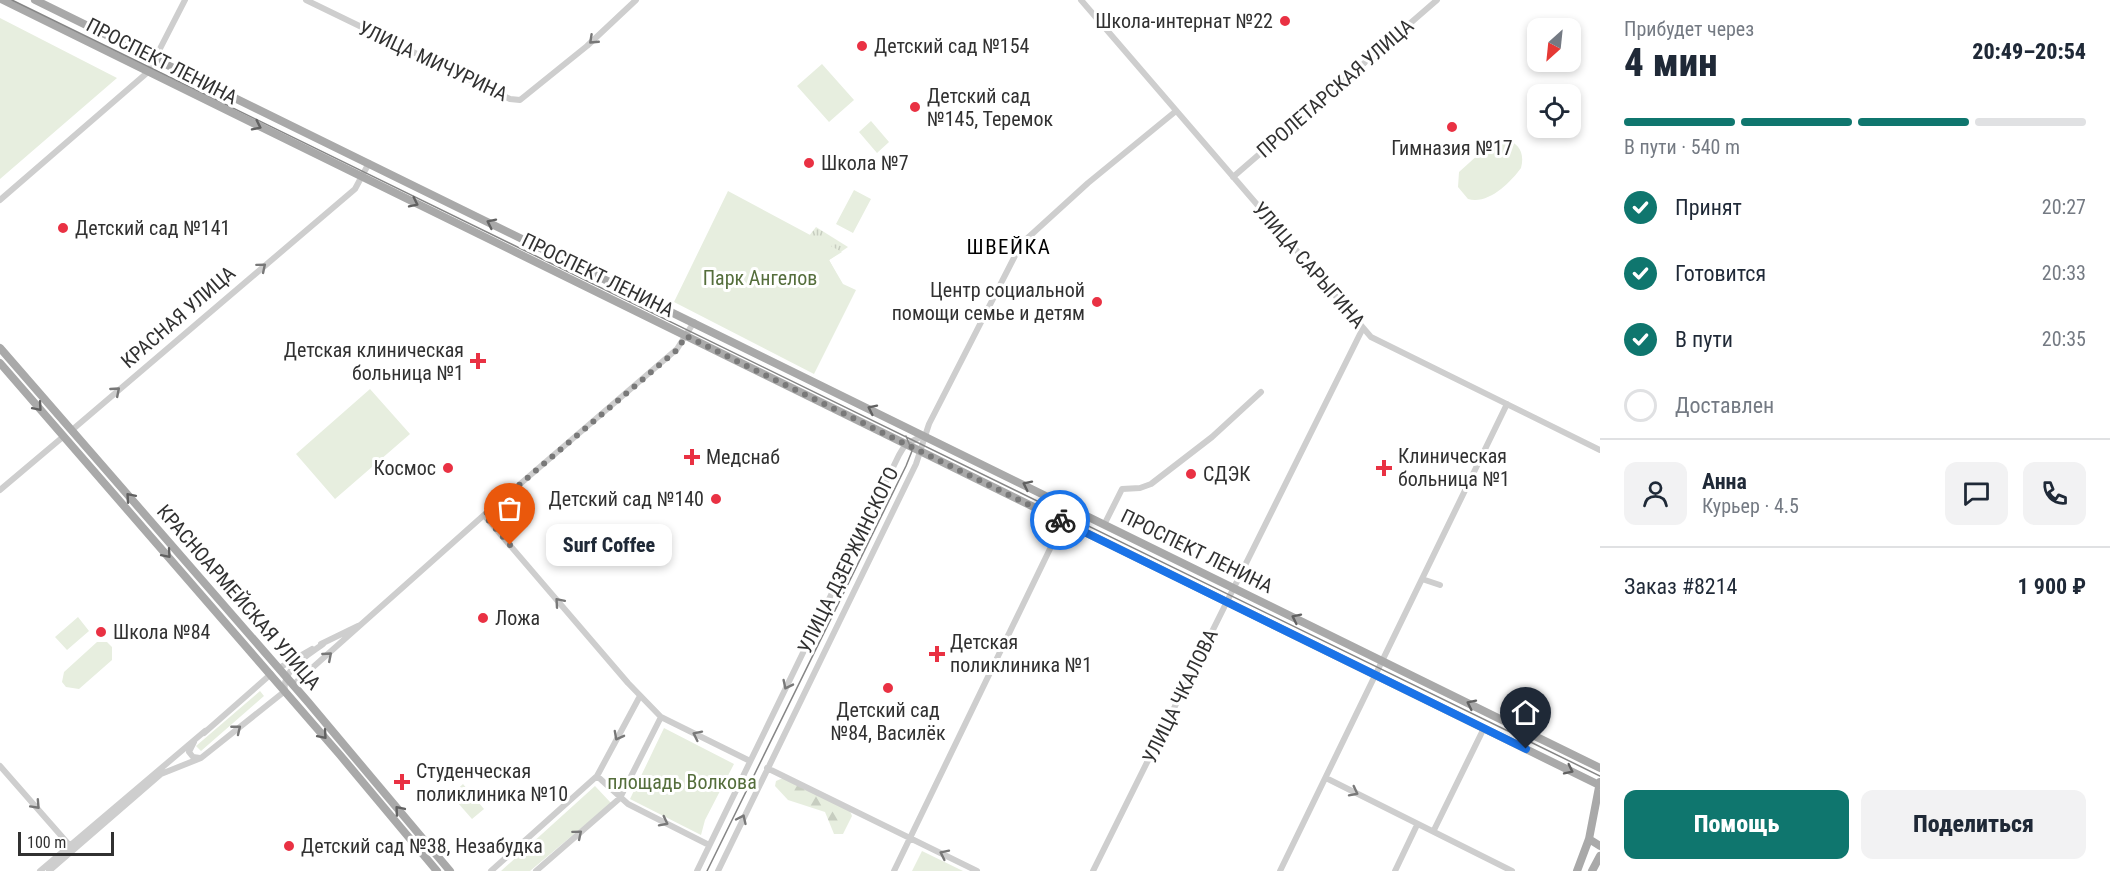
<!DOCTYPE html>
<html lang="ru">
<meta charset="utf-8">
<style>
:root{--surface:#fff;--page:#f2f2f3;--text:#1f2937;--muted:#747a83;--line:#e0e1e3;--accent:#0f766e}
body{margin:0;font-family:"Roboto Condensed",sans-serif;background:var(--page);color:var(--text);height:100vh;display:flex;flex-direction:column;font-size:22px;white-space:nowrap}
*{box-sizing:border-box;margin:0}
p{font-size:20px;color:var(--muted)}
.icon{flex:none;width:33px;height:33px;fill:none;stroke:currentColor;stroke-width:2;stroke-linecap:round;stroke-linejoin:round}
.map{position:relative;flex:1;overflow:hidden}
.panel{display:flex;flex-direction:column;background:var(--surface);width:510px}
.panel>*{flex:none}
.needle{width:39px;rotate:207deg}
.fabs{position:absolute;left:1527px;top:18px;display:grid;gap:12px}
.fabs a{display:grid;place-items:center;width:54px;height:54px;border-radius:12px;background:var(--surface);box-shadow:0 3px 9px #0003;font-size:30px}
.scale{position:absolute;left:18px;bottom:15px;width:96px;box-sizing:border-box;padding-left:6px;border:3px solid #313131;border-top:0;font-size:16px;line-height:21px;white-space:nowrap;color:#313131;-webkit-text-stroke:4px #fff;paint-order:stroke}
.pin{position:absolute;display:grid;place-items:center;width:51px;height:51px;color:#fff;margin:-62px -26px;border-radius:50% 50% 50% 0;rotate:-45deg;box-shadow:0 0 6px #0007}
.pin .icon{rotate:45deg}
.courier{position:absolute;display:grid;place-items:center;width:60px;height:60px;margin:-30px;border:4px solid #1a73e8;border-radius:50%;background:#fff;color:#222;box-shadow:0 2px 8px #0007}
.bubble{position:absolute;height:42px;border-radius:12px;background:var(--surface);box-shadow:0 3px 9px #0003;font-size:20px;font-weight:800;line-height:42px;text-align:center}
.overview em{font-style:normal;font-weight:800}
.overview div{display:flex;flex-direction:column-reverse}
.overview{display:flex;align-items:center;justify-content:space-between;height:102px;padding:0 24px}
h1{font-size:39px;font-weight:800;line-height:45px}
.bar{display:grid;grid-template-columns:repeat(4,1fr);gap:9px 6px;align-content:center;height:72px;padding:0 24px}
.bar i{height:8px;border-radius:4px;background:var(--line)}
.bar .active{background:var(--accent)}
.bar p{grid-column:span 4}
.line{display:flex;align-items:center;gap:15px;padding:0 24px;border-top:2px solid var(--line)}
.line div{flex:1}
.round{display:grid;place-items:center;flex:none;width:63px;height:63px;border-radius:12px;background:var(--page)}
ol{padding:0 24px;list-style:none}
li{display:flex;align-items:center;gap:18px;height:66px}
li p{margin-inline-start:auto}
li .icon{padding:6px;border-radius:50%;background:var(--accent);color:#fff;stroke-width:4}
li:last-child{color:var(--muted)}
li i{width:33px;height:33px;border:3px solid var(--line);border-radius:50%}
.button{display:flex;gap:12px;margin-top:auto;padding:12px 24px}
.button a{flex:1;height:69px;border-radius:12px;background:var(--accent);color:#fff;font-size:24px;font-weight:800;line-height:69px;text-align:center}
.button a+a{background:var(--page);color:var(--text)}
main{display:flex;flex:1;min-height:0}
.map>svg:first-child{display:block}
.grass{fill:url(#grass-tufts)}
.forest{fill:url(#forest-firs)}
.park{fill:#e7eedf}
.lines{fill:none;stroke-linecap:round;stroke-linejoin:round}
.minor{stroke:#cecece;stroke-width:6}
.major{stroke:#a9a9a9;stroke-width:8}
.tram{stroke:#868686;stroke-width:1.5}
.oneway{stroke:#787878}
.oneway2{stroke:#616161}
.done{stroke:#797979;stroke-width:6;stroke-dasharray:0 10.8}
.route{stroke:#1a73e8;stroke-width:8}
.poi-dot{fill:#e93143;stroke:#fff;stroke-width:2}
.labels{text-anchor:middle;stroke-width:6;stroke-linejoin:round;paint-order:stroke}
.poi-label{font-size:20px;fill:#313131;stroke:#fff;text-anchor:start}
.street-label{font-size:20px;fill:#313131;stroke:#fff}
.park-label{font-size:20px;fill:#556e3c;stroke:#fff}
.neighbourhood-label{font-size:21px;letter-spacing:1.5px;fill:#000;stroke:#fff}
</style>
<main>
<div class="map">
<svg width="1600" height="871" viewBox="0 0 1600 871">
<defs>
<pattern id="grass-tufts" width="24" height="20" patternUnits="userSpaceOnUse" patternTransform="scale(1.5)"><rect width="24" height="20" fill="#e7eedf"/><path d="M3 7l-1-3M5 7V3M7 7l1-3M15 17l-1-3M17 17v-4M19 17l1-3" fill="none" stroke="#c7cdc0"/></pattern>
<pattern id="forest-firs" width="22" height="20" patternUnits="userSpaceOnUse" patternTransform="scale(1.5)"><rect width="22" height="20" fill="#e7eedf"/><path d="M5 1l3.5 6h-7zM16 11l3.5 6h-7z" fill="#c7cdc0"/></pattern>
</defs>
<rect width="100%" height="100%" fill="#fff"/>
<path class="grass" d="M 816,227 L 848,247 L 829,260 L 836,273 L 802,245 Z"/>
<path class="forest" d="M 783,778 L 850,811 L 852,816 L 843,834 L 834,834 L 825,812 L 788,800 L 775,786 L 776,781 Z"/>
<path class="park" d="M 0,18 L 117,78 L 0,179 Z
M 822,64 L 854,100 L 829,122 L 797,86 Z
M 871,121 L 889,142 L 877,153 L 859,132 Z
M 1505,139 C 1519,143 1525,153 1521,168 C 1510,183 1488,205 1468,199 L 1458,187 L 1459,172 L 1490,144 Z
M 854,190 L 871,199 L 853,233 L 836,224 Z
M 728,191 L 842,252 L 829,260 L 843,284 L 856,290 L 814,374 L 674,302 Z
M 370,389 L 410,434 L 335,499 L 296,454 Z
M 78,617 L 89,631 L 67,650 L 55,637 Z
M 97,642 L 107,642 L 112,647 L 112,660 L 79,689 L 66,687 L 62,682 L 64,672 Z
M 260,691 L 264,696 L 201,751 L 196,746 Z
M 664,728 L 734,764 L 705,820 L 701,835 L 630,799 Z
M 463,784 L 484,809 L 472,819 L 451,795 Z
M 595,786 L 611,803 L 530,871 L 501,871 Z
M 922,851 L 963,871 L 912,871 Z"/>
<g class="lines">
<path class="minor" d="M 306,0 L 510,99 L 520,100 L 587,46 L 636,0
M 1081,0 L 1371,337 L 1600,450
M 1233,177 L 1437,0
M 0,200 L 148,72 L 185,0
M 72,430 L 355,189 L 369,163
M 0,490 L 64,436
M 484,515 L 628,683 L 661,717 L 750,761
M 1105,523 L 1122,489 L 1140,488 L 1151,484 L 1212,437 L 1261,392
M 1422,579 L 1440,585
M 321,644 L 358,626
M 279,668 L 312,649
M 293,685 L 484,515 L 677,349 L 694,322
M 204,733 L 271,674
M 194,742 L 189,752 L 193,757 L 200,758
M 0,766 L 71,847
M 767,768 L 977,871
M 597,776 L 628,804 L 709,845
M 1326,778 L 1512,871
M 1434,830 L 1484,728
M 40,871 L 205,731
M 49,871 L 161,774 L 201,758 L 285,691 C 281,670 308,655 323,644
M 491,871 L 597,776 L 640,696
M 536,871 L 620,798 L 661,717
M 697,871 L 899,455 L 905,445 L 924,435
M 718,871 L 916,464 L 929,424 L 1021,244 L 1088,183 L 1176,111
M 894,871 L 1063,522
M 1093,871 L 1363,328
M 1280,871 L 1507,404
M 1395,871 L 1417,825"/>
<path class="major" d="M 3,0 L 1599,785
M 35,0 L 1600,768
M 0,348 L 308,702 L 450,871
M 0,363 L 340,755 L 437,871
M 1589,839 L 1600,846
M 1577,871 L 1589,839 L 1600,782
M 1592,871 L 1600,856"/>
<path class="tram" d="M 12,0 L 1600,776
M 707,871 L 906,466 L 912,451 L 906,436"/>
</g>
<defs><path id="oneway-chevron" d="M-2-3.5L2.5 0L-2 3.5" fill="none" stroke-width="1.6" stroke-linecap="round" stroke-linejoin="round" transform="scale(1.5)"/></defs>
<g class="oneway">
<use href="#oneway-chevron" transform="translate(593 40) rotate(137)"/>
<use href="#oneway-chevron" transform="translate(262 267) rotate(-40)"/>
<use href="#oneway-chevron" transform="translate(116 391) rotate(-41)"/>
<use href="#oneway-chevron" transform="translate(559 602) rotate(-131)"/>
<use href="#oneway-chevron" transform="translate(328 656) rotate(-41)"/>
<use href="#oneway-chevron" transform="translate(787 685) rotate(116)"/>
<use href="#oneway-chevron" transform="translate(237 729) rotate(-39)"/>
<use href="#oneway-chevron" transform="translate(697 735) rotate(-154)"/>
<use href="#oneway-chevron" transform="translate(618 736) rotate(118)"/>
<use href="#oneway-chevron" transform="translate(1354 792) rotate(27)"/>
<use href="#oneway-chevron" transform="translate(36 805) rotate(47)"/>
<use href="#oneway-chevron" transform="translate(742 819) rotate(-65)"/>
<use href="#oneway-chevron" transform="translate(664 822) rotate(27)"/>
<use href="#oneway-chevron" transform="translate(578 834) rotate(-40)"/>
<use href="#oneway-chevron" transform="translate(944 854) rotate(-154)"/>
</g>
<g class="oneway2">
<use href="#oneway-chevron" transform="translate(257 126) rotate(26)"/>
<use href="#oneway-chevron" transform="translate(414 203) rotate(26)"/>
<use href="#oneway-chevron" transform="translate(491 223) rotate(-154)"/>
<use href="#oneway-chevron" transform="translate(38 407) rotate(49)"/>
<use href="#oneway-chevron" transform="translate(872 409) rotate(-154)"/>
<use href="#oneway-chevron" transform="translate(1027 485) rotate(-154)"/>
<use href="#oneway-chevron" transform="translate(130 497) rotate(-131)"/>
<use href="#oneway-chevron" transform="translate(167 554) rotate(49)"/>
<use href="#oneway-chevron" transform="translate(1296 618) rotate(-154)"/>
<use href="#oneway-chevron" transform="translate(1471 704) rotate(-154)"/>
<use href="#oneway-chevron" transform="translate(323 735) rotate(49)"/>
<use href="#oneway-chevron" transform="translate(1569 770) rotate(26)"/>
<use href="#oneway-chevron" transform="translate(399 810) rotate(-130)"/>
</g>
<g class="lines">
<path class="done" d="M 510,545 L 484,515 L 677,350 L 686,336 L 1060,520"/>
<path class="route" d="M 1060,520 L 1526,749"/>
</g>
<g class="poi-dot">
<circle cx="1285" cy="21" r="6"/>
<circle cx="862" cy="46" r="6"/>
<circle cx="915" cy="107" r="6"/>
<circle cx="1452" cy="127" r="6"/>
<circle cx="809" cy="163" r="6"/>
<circle cx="63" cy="228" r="6"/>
<circle cx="1097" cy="302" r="6"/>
<path d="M475 352h6v6h6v6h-6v6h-6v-6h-6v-6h6z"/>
<path d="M689 448h6v6h6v6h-6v6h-6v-6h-6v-6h6z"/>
<circle cx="448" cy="468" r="6"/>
<path d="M1381 459h6v6h6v6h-6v6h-6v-6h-6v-6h6z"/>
<circle cx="1191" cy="474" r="6"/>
<circle cx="716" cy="499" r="6"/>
<circle cx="483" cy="618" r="6"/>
<circle cx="101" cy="632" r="6"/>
<path d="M934 645h6v6h6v6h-6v6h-6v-6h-6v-6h6z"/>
<circle cx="888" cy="688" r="6"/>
<path d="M399 773h6v6h6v6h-6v6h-6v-6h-6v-6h6z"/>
<circle cx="289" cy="846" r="6"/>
</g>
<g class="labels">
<g class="poi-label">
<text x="1273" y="28" text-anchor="end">Школа-интернат №22</text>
<text x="874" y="53">Детский сад №154</text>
<text x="927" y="103">Детский сад<tspan x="927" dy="23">№145, Теремок</tspan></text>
<text x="1452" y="155" text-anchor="middle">Гимназия №17</text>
<text x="821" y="170">Школа №7</text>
<text x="75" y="235">Детский сад №141</text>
<text x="1085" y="297" text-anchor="end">Центр социальной<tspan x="1085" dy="23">помощи семье и детям</tspan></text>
<text x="464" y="357" text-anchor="end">Детская клиническая<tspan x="464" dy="23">больница №1</tspan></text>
<text x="1398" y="463">Клиническая<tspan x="1398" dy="23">больница №1</tspan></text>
<text x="706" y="464">Медснаб</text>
<text x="436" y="475" text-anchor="end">Космос</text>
<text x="1203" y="481">СДЭК</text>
<text x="704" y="506" text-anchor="end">Детский сад №140</text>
<text x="495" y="625">Ложа</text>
<text x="113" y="639">Школа №84</text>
<text x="950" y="649">Детская<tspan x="950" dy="23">поликлиника №1</tspan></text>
<text x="888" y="717" text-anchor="middle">Детский сад<tspan x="888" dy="23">№84, Василёк</tspan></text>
<text x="416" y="778">Студенческая<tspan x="416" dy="23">поликлиника №10</tspan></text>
<text x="301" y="853">Детский сад №38, Незабудка</text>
</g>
<g class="street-label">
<text transform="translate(162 61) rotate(27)" y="7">ПРОСПЕКТ ЛЕНИНА</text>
<text transform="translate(433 61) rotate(25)" y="7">УЛИЦА МИЧУРИНА</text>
<text transform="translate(1335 88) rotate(-41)" y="7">ПРОЛЕТАРСКАЯ УЛИЦА</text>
<text transform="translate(1309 265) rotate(49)" y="7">УЛИЦА САРЫГИНА</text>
<text transform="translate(598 275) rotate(26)" y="7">ПРОСПЕКТ ЛЕНИНА</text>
<text transform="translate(178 317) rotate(-41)" y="7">КРАСНАЯ УЛИЦА</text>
<text transform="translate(1197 551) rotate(26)" y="7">ПРОСПЕКТ ЛЕНИНА</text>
<text transform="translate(848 560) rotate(-64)" y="7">УЛИЦА ДЗЕРЖИНСКОГО</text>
<text transform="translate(239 597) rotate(49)" y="7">КРАСНОАРМЕЙСКАЯ УЛИЦА</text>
<text transform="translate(1180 696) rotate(-64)" y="7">УЛИЦА ЧКАЛОВА</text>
</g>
<g class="park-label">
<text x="760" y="285">Парк Ангелов</text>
<text x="682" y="789">площадь Волкова</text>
</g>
<g class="neighbourhood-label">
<text x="1009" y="254">ШВЕЙКА</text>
</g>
</g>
</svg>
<div class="fabs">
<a><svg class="needle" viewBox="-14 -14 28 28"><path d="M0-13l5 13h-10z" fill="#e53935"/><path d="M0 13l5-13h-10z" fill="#747a83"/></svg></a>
<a><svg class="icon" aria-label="locate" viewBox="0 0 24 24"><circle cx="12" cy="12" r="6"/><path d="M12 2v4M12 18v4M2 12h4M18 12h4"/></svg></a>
</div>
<div class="scale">100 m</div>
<div class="pin" style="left:510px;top:545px;background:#ea580c"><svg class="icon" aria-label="bag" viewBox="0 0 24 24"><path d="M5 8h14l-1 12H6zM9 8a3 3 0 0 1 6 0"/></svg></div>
<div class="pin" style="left:1526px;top:749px;background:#1f2937"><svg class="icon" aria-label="home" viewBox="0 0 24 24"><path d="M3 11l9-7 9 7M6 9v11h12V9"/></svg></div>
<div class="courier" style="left:1060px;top:520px"><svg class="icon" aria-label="bike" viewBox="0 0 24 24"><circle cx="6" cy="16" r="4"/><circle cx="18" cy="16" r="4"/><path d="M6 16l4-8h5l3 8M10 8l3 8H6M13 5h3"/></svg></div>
<div class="bubble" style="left:546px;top:524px;width:126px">Surf Coffee</div>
</div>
<section class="panel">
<div class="overview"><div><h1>4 мин</h1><p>Прибудет через</p></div><em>20:49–20:54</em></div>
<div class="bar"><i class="active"></i><i class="active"></i><i class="active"></i><i></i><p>В пути · 540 m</p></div>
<ol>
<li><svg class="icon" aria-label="check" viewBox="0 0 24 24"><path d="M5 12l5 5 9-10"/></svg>Принят<p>20:27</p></li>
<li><svg class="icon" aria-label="check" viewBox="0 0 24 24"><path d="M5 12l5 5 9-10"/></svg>Готовится<p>20:33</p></li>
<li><svg class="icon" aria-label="check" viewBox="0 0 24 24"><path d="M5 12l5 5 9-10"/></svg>В пути<p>20:35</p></li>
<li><i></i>Доставлен</li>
</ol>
<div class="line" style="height:108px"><a class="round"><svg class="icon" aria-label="person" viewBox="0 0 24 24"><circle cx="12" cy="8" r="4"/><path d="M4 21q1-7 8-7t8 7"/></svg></a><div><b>Анна</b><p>Курьер · 4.5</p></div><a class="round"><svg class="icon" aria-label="chat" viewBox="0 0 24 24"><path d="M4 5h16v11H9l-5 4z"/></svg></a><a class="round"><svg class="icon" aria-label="phone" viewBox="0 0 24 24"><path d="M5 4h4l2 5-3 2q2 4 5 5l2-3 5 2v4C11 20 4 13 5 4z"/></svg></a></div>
<div class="line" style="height:78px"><div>Заказ #8214</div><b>1 900 ₽</b></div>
<div class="button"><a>Помощь</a><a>Поделиться</a></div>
</section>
</main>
